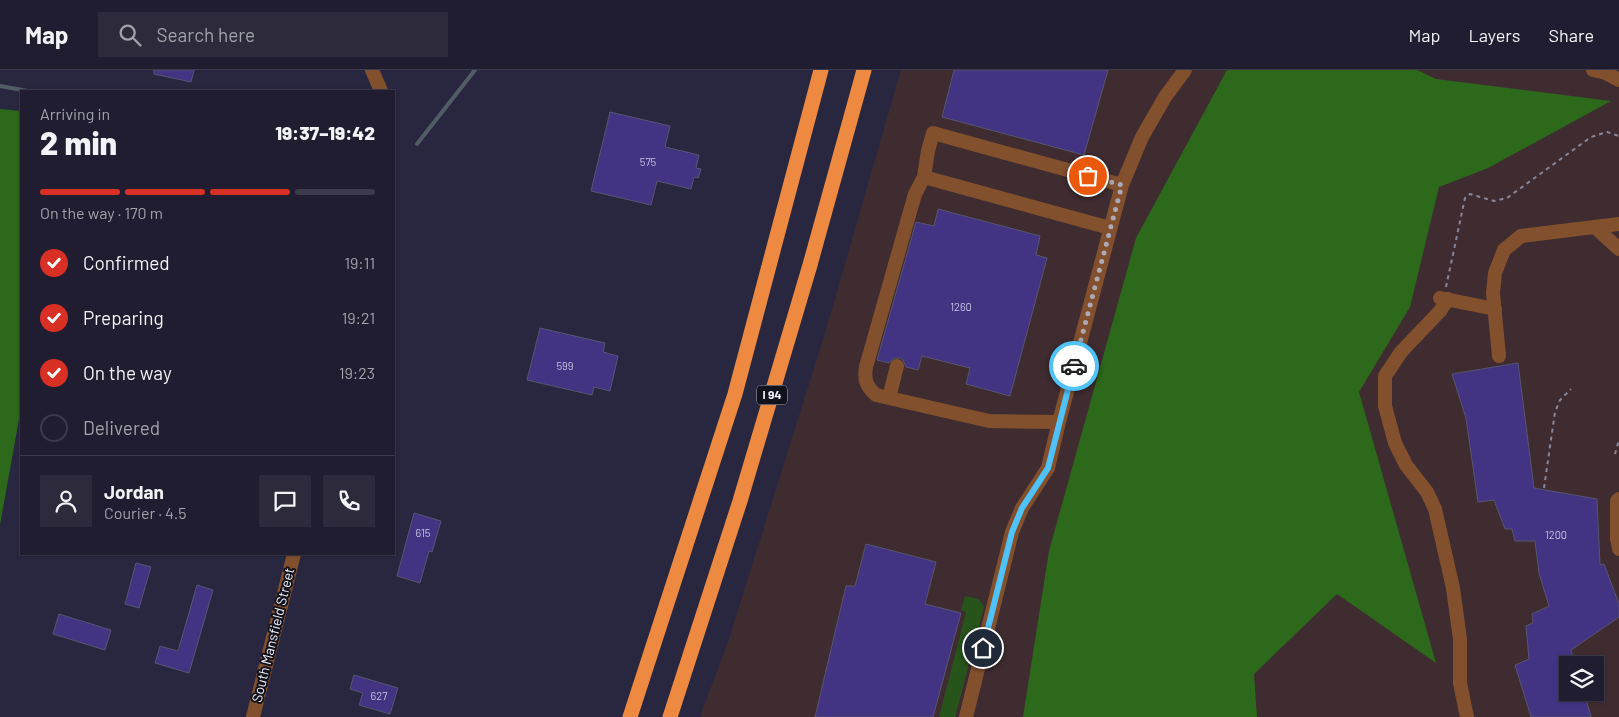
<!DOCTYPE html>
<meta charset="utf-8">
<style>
:root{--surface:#1f1d2f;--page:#2c2a3b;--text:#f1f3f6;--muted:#a1a2aa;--line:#3c3b4b;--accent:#d93025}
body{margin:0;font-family:Barlow,sans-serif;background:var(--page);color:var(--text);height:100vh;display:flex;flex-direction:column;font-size:19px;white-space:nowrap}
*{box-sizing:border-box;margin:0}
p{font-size:16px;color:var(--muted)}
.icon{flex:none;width:28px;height:28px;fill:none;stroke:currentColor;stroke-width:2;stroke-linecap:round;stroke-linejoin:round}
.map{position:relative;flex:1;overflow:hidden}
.details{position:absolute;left:20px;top:20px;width:375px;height:465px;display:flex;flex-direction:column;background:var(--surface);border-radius:0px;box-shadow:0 1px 4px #0004,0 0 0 1px var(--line)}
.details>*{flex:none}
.controls{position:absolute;left:1559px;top:586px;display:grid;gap:10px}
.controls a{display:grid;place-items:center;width:45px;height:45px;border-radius:0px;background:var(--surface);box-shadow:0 1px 4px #0004,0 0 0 1px var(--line);font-size:25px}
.pin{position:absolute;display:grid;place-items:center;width:42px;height:42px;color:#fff;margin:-21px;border:2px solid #fff;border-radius:50%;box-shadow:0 1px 5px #0007}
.courier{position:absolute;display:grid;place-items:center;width:50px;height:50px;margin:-25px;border:4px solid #4fc3f7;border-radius:50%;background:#fff;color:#222;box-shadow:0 1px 6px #0007}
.headline em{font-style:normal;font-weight:800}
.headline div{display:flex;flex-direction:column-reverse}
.headline{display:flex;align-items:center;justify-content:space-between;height:85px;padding:0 20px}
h1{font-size:32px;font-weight:800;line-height:38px}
.bar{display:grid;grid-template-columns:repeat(4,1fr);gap:8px 5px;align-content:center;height:60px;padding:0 20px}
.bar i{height:6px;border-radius:4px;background:var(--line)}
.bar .current{background:var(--accent)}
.bar p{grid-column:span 4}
.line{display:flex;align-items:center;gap:12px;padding:0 20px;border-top:1px solid var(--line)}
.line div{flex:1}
.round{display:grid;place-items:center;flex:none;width:52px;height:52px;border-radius:0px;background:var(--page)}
ol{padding:0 20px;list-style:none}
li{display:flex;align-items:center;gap:15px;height:55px}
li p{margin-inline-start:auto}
li .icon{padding:5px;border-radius:50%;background:var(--accent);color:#fff;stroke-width:4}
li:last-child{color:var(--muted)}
li i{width:28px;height:28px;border:2px solid var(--line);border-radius:50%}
header{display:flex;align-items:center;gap:30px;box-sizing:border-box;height:70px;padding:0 25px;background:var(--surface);border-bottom:1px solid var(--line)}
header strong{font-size:24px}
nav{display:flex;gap:28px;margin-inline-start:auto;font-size:18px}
.search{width:350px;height:45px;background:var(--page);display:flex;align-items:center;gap:12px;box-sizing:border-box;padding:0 18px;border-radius:0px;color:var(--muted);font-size:19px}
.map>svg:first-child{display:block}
.commercial{fill:#3f2c30;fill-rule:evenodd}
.green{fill:#27541b}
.forest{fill:#2d691b}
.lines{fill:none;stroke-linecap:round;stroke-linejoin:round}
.stream{stroke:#515d65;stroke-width:4}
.building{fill:#423482;stroke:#575570}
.path{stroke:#878699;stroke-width:2;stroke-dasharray:4 4;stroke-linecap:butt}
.minor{stroke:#83502e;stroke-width:14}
.highway{stroke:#ed8940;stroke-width:15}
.done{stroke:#abaabb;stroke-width:5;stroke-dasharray:0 9}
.route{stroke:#4fc3f7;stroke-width:6}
.labels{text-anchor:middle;stroke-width:4;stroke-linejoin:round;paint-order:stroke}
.number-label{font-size:11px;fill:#c5c2df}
.shield{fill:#12121c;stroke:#aeaeba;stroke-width:1}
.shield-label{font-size:12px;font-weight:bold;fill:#f1f1fe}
.street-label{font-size:14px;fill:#f1f1fe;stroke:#12121c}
</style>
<header>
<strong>Map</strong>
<div class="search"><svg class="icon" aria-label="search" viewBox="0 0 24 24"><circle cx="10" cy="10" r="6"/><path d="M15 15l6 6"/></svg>Search here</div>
<nav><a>Map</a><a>Layers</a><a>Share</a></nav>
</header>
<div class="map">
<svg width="1619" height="647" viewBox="0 0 1619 647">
<rect width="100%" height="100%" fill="#29273f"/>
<path class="commercial" d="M 901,0 L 1619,0 L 1619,647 L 700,647 L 729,569 L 825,263 ZM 1568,595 L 1595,595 L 1595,622 L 1568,622 Z"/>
<path class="green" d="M 965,526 L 979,529 L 984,537 L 955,647 L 939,647 L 966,542 L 961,540 Z"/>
<path class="forest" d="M 1227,0 L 1417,0 L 1436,9 L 1611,31 L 1488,98 L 1439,117 L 1410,237 L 1359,322 L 1436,593 L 1337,524 L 1254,604 L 1257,647 L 1023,647 L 1049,481 L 1136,168 Z
M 0,39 L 21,41 L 21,338 L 0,455 Z"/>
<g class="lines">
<path class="stream" d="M 0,16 L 28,21
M 417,74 L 475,0"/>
</g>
<path class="building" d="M 154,0 L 194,0 L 191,12 L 154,4 Z
M 954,0 L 1108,0 L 1084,85 L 942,47 Z
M 610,42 L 670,56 L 665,77 L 699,85 L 696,98 L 701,99 L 698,108 L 694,107 L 691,119 L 657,111 L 651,135 L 591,121 Z
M 938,139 L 1040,166 L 1036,185 L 1047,188 L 1010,326 L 966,314 L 970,298 L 922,286 L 918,300 L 906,297 L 903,290 L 900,288 L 894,288 L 889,293 L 877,290 L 916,152 L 934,156 Z
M 540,258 L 605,273 L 603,282 L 618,286 L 610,321 L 594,317 L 592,325 L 527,310 Z
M 1518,293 L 1534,418 L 1597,429 L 1600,495 L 1604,494 L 1619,534 L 1619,547 L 1571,580 L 1575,595 L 1568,595 L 1568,622 L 1584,622 L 1591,647 L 1531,647 L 1515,595 L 1529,589 L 1526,556 L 1533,553 L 1532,544 L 1549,536 L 1539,503 L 1535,471 L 1515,471 L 1512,459 L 1505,459 L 1494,430 L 1478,432 L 1466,348 L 1452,304 Z
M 414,443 L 441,451 L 432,482 L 429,481 L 420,513 L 397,506 Z
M 866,474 L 936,492 L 925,534 L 961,543 L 933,647 L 815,647 L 846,516 L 855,516 Z
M 136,493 L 151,497 L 139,538 L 125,534 Z
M 197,515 L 213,520 L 189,603 L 155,593 L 160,576 L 178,581 Z
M 59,544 L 111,560 L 105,580 L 53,564 Z
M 354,605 L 398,618 L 390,644 L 359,635 L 363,623 L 350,619 Z"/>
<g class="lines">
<path class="path" d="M 1446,217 L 1465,128 L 1470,124 L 1494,131 L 1507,128 L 1591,67 L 1607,62 L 1619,66
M 1615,384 L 1619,370
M 1544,418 L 1555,342 L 1560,330 L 1571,319"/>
<path class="minor" d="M 372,0 L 381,21
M 1593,0 L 1606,3 L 1619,10
M 924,107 L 915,124 L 866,297 C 864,310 866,316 876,325 L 989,351 L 1059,352
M 1595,157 L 1619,179
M 1110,158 L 924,107 L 928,81 L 933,63 L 1122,115
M 1440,228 L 1495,239
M 1448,229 L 1440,241 L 1401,282 L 1385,306 L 1385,336 L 1395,373 L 1406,395 L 1427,422 L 1435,439 L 1453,518 L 1460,569 L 1460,613 L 1467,647
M 1499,286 L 1493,223 L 1495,203 L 1504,180 L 1521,166 L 1619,154
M 889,328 L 897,296
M 1619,429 L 1617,431 L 1617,469 L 1619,479
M 253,647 L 294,484
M 966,647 L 1012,462 L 1022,438 L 1048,398 L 1059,352 L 1122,115 L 1142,67 L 1165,27 L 1185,0"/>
<path class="highway" d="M 630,647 L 735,324 L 821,0
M 670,647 L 740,431 L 810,195 L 864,0"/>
</g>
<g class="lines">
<path class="done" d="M 1074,296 L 1122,115 L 1088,106"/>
<path class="route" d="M 983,578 L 1012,462 L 1022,438 L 1048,398 L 1074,296"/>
</g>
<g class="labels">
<g class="number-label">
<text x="648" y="96">575</text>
<text x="961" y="241">1260</text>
<text x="565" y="300">599</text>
<text x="423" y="467">615</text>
<text x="1556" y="469">1200</text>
<text x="379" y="630">627</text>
</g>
<rect class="shield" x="757" y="315.5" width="30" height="19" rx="4"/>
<g class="shield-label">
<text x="772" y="329">I 94</text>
</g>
<g class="street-label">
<text transform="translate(273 565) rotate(-76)" y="5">South Mansfield Street</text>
</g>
</g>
</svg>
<div class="controls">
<a><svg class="icon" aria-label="layers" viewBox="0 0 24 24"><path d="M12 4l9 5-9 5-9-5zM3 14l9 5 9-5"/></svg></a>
</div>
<div class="pin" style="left:1088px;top:106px;background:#ea580c"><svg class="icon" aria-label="bag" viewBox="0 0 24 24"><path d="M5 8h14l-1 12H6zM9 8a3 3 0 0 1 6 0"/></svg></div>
<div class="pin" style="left:983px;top:578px;background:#1f2937"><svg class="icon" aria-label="home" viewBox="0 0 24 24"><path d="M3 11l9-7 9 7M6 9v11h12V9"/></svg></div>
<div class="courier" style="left:1074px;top:296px"><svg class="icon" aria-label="car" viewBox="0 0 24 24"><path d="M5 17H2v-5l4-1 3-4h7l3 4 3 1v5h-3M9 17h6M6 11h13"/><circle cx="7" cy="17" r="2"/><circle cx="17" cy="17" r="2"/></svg></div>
<section class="details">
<div class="headline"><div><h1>2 min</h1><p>Arriving in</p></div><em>19:37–19:42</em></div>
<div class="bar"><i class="current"></i><i class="current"></i><i class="current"></i><i></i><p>On the way · 170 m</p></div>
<ol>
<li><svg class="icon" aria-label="check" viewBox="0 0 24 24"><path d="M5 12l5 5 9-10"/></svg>Confirmed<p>19:11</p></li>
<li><svg class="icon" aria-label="check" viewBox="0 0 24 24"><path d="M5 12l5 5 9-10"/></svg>Preparing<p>19:21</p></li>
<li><svg class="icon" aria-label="check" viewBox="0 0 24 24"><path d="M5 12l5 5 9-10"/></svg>On the way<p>19:23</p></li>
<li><i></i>Delivered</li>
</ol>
<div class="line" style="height:90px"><a class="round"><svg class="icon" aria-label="person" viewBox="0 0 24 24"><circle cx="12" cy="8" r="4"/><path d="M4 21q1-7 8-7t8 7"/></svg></a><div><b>Jordan</b><p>Courier · 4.5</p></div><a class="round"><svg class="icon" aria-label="chat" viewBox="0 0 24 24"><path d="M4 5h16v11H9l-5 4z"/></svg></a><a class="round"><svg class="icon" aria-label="phone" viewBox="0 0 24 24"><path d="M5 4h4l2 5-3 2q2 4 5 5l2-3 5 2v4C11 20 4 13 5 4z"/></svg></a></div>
</section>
</div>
